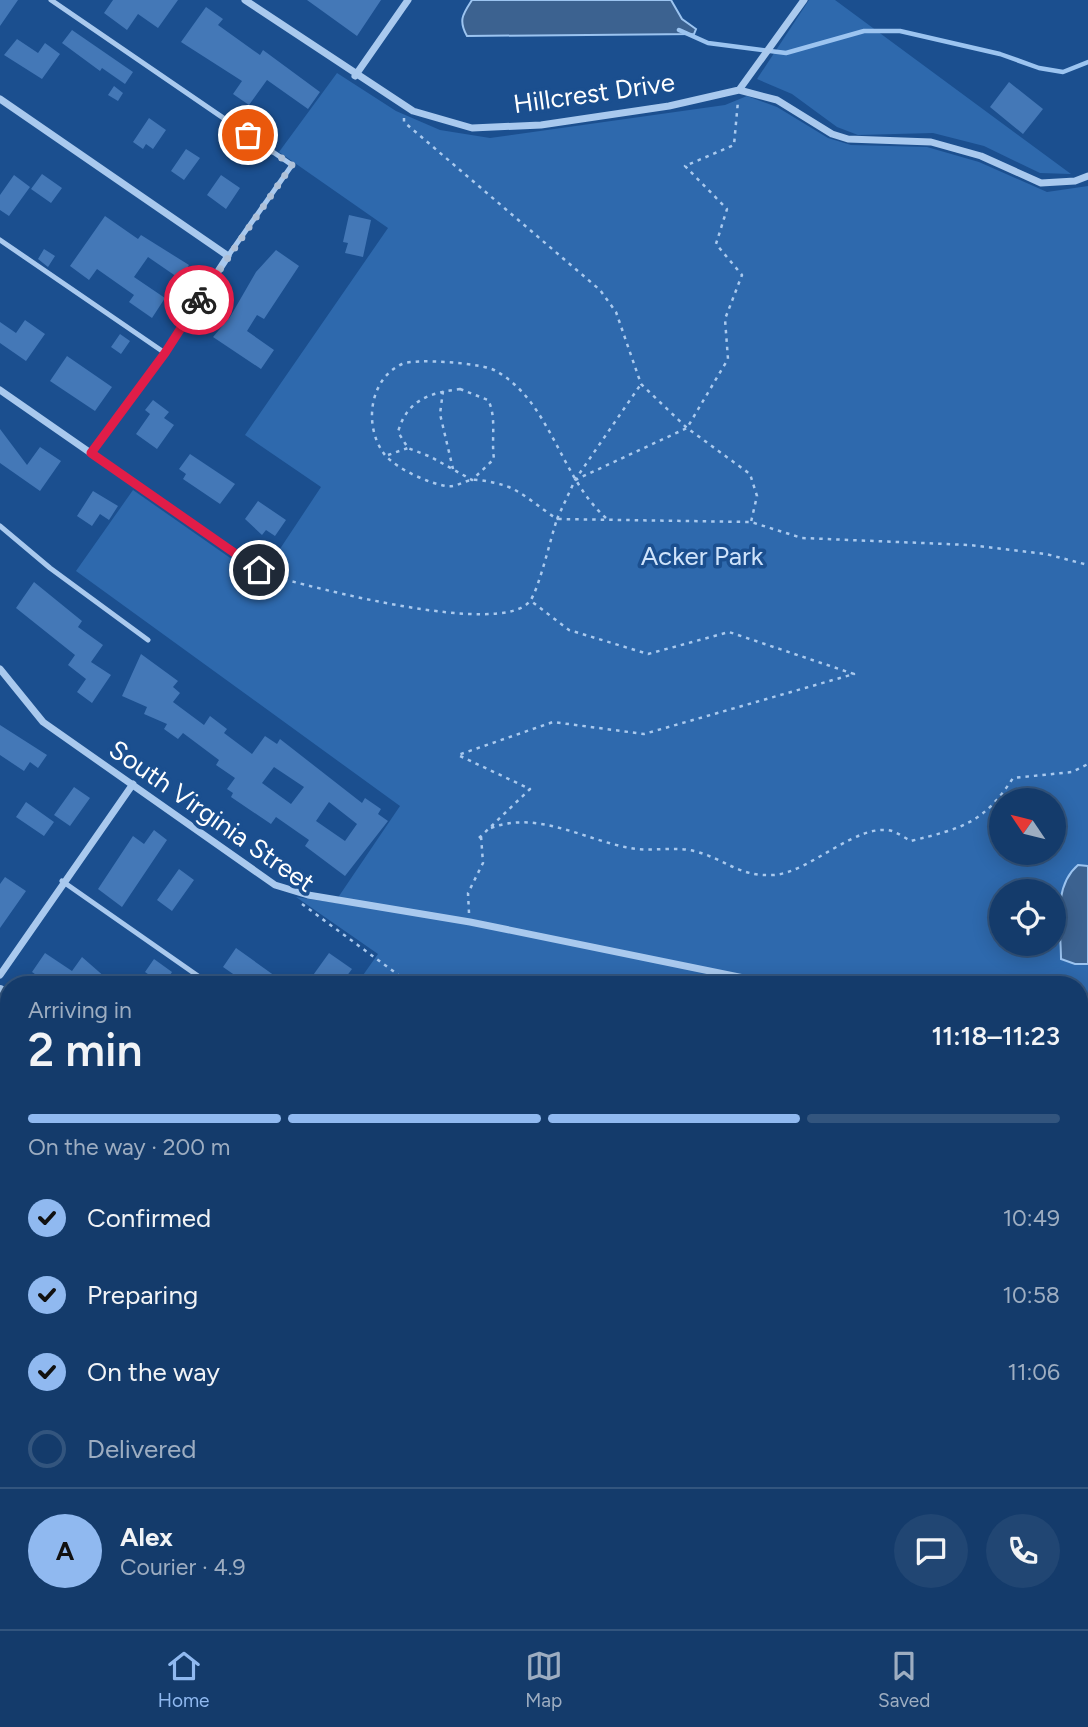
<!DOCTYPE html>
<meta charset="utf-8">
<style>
:root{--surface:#143b6b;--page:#214673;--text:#f1f3f6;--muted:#9dadc1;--line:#33557e;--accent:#90b9f0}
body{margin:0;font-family:Figtree,sans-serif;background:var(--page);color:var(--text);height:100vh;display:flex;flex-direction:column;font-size:26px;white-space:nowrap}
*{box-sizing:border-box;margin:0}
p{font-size:23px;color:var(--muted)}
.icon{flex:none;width:38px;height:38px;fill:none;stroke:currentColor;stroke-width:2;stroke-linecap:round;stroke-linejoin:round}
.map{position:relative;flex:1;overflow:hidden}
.panel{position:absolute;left:0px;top:976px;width:1088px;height:653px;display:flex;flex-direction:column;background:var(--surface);border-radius:28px 28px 0 0;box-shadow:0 4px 18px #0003,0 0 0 2px var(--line)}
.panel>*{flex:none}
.needle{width:46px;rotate:305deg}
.buttons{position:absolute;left:989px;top:788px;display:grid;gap:14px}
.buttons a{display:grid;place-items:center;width:77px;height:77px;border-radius:50%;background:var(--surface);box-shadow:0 4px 18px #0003,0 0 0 2px var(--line);font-size:35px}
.pin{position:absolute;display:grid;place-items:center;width:60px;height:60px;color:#fff;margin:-30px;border:4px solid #fff;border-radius:50%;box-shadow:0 2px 7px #0007}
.courier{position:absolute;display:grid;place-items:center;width:70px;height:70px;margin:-35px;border:5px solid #e11d48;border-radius:50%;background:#fff;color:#222;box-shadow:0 2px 9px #0007}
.headline em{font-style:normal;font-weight:600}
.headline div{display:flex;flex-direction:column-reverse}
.headline{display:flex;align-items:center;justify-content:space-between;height:119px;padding:0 28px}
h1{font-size:46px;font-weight:600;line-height:52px}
.bar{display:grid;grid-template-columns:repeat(4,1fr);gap:10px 7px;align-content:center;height:84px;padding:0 28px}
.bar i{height:9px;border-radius:5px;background:var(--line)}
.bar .on{background:var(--accent)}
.bar p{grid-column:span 4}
.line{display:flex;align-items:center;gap:18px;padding:0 28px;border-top:2px solid var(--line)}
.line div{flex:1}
.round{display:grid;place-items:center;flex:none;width:74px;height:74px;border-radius:37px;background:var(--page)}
ol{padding:0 28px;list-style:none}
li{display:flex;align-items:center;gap:21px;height:77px}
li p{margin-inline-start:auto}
li .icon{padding:7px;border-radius:50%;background:var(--accent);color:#111;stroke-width:4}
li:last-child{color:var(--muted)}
li i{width:38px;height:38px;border:4px solid var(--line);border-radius:50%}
.tab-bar{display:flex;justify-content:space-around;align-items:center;height:98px;border-top:2px solid var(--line);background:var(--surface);font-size:19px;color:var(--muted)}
.tab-bar a{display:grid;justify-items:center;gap:4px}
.tab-bar .on{color:var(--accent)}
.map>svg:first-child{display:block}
.green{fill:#2e69ad;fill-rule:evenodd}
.water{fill:#3c6290;stroke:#9cc4f0;stroke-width:2}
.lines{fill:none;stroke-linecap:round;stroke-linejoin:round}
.stream{stroke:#9cc4f0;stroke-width:4.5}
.building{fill:#4478b7;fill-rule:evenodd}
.path{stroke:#a9c9ee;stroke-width:2.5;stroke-dasharray:3.5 5;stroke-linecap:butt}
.service{stroke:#a9c9ee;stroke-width:5}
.minor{stroke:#a9c9ee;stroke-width:7}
.tertiary{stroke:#a9c9ee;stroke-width:12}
.done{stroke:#afc1d8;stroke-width:7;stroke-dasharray:0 12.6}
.route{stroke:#e11d48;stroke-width:9}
.labels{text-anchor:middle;stroke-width:7;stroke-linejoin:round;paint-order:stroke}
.street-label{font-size:26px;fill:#fff;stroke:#1b4f8f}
.park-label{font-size:26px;fill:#cfe3fa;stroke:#1b4f8f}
</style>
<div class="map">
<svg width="1088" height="1629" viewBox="0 0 1088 1629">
<rect width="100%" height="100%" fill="#1b4f8f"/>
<path class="green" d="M 809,0 L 835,0 L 1071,174 L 1040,173 L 984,146 L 933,133 L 858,135 L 837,127 L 792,94 L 757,79 Z
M 337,73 L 396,111 L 440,130 L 490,138 L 725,105 L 747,96 L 777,107 L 828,138 L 851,145 L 927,147 L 979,162 L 1047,192 L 1088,186 L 1088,1466 L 1080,1467 L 1080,985 L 356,985 L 378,954 L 296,897 L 343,904 L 337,899 L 400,806 L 76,571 L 133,490 L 256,576 L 262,576 L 321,487 L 245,435 L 388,228 L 279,152 ZM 1001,800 L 1054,800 L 1054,852 L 1001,852 ZM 1001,891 L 1054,891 L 1054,943 L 1001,943 Z
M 263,1620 L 475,1620 L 479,1629 L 257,1629 Z
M 938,1621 L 986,1621 L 988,1629 L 938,1629 Z"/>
<path class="water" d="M 472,0 L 671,0 L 682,19 L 696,29 L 694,34 L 467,36 C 458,20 463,14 472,0 Z
M 1078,865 L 1088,866 L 1088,964 L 1075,964 L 1061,959 C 1061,928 1052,887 1078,865 Z"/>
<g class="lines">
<path class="stream" d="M 679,30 L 708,43 L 786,53 L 864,31 L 900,31 L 1000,54 L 1039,68 L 1063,72 L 1088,62"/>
</g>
<path class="building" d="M 0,0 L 18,0 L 0,26 Z
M 113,0 L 178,0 L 158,28 L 138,14 L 127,30 L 104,13 Z
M 307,0 L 381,0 L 357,36 Z
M 206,7 L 223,19 L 218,25 L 260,55 L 263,50 L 320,92 L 308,109 L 267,80 L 249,105 L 233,94 L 242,81 L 181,42 Z
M 72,30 L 133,72 L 125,84 L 102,68 L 100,71 L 62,43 Z
M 17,39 L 38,53 L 45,43 L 60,54 L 42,79 L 4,55 Z
M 1009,82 L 1043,109 L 1023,134 L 990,107 Z
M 114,86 L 123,93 L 118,101 L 108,95 Z
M 149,118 L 166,130 L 153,149 L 146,144 L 143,149 L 133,142 Z
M 186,149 L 200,158 L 184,180 L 171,171 Z
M 42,174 L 62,188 L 51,203 L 31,189 Z
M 14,175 L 30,187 L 9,216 L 0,210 L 0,195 Z
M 221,175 L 240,188 L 226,209 L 207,195 Z
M 349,215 L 371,220 L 363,257 L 345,253 L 348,243 L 343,242 Z
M 105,216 L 138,239 L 141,235 L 189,265 L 180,279 L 148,257 L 134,277 L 165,298 L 152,318 L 129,302 L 134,295 L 97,269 L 89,280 L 70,266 Z
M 44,249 L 55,256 L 48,267 L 38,259 Z
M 276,250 L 299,266 L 264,319 L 257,315 L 247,331 L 274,350 L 261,369 L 213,337 L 230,317 L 256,272 Z
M 25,320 L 45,334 L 26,361 L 0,343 L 0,322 L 16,333 Z
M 120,334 L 130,341 L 121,354 L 111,347 Z
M 67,356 L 112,387 L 95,411 L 50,381 Z
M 153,400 L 169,412 L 164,418 L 174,425 L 157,449 L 136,434 L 150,414 L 145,410 Z
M 0,429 L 27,465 L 40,447 L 61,461 L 40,491 L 0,463 Z
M 190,454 L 235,484 L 220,504 L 183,479 L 186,474 L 179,469 Z
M 93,491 L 118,506 L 109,520 L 100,514 L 92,526 L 77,516 Z
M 258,501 L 286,520 L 275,536 L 266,530 L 262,535 L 245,519 Z
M 34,582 L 82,621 L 78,627 L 103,645 L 91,662 L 111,675 L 92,703 L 77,692 L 86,679 L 68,665 L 75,655 L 16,608 Z
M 141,654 L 178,681 L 173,687 L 180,693 L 173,702 L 204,725 L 210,716 L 227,729 L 224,733 L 252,754 L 265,736 L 277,744 L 280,739 L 362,803 L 365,798 L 381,809 L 378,814 L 388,821 L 345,876 L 305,846 L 309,840 L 276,817 L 271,824 L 231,797 L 233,793 L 227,789 L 235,778 L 216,765 L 219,760 L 183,733 L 178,739 L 164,729 L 167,724 L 144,714 L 147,707 L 122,696 ZM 274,767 L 304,787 L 291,804 L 262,783 ZM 329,802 L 357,824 L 345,841 L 316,821 Z
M 0,725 L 47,755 L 38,768 L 30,762 L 24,771 L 0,755 Z
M 74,787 L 90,798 L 70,826 L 54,815 Z
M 26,802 L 54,822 L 44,836 L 16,817 Z
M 154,830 L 167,840 L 122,907 L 98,889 L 133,836 L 144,844 Z
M 179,869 L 194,880 L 172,911 L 157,900 Z
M 5,877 L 26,891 L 0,928 L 0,884 Z
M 236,948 L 275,976 L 269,985 L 249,985 L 223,967 Z
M 45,953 L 72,971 L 82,957 L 114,985 L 51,985 L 32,972 Z
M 329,953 L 352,969 L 340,985 L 306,985 Z
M 154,959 L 172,972 L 164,985 L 145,972 Z"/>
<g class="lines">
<path class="path" d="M 404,118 L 404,122 L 600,290 L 616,312 L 641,384 L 687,428 L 750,474 L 757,496 L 751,522
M 460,389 L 488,400 C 497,417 491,439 494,459 L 472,480 L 431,457 L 408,448 L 398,432 C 407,400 429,393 460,389 Z
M 443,391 L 440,414 L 453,469
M 388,455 L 408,448
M 575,480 L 687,428 L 728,359 L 725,319 L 742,275 L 716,244 L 727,209 L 685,166 L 734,145 L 738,101
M 606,518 C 560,477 551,402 496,371 C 484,363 415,358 402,364 C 369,379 363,427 385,455 C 397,469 428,483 446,486 C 455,488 463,481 472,480 C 481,479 495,483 503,485 C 521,490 541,509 557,519 L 575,480 L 641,384
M 268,575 C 312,587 501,638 530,601 C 539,589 551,537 557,519 L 751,522 L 802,538 L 970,545 L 1046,554 L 1088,565
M 491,828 C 537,810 585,840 630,848 C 651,852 674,846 694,851 C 726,859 738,877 774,875 C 811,872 857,822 892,831 C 898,833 905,838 911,841 C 962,828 983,824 1013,778 L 1072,772 L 1088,764
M 479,838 L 530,789 L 458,755 L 553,722 L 644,734 L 854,674 L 729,632 L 648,654 L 569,630 L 531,601
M 302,904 L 412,985
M 469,913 L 468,893 L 483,863 L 481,836
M 992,1620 L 995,1629"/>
<path class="service" d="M 51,0 L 292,165 L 228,256
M 0,240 L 165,353
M 0,526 L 50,568 L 148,640
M 62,881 L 211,985
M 0,1150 L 9,1156
M 0,1442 L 9,1448"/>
<path class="minor" d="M 245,0 L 413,111 L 472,128 L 541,125 L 669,106 L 739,90 L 804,0
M 355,76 L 408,0
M 739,90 L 777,100 L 832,134 L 848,139 L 931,142 L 981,156 L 1041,183 L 1075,181 L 1088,176
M 0,99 L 228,256 L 165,353 L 91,453
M 0,390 L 259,570
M 0,669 L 43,722 L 275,885 L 308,895 L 470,922 L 778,985
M 0,975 L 133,784
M 0,1299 L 9,1305
M 0,1418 L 9,1406
M 0,1602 L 9,1608
M 26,1620 L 38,1629
M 630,1620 L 642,1629"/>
<path class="tertiary" d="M 0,991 L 9,997
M 759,1620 L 762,1629"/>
</g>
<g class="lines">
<path class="done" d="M 199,300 L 292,165 L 248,135"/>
<path class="route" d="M 199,300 L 165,353 L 91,453 L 259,570"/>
</g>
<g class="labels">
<g class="street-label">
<text transform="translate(594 93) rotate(-8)" y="9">Hillcrest Drive</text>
<text transform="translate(212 816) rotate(35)" y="9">South Virginia Street</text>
</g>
<g class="park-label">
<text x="702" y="565">Acker Park</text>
</g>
</g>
</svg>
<div class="buttons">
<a><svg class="needle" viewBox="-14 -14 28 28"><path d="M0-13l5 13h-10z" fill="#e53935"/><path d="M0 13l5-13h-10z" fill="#9dadc1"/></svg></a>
<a><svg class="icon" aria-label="locate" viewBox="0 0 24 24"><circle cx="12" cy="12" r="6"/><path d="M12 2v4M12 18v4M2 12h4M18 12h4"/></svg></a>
</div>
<div class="pin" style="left:248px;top:135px;background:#ea580c"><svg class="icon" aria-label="bag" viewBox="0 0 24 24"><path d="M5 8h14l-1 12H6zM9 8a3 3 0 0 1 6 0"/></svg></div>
<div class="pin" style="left:259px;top:570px;background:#1f2937"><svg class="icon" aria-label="home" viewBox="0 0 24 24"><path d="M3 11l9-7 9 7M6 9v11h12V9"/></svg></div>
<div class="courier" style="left:199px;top:300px"><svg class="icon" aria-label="bike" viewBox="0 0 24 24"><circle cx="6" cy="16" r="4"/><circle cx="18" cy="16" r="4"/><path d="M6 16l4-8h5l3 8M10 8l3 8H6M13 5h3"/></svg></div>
<section class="panel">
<div class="headline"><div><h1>2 min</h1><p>Arriving in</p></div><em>11:18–11:23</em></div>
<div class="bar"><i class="on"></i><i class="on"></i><i class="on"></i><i></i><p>On the way · 200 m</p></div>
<ol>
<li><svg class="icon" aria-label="check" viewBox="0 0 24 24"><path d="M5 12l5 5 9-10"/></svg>Confirmed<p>10:49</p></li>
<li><svg class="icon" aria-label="check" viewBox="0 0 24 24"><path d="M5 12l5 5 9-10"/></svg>Preparing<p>10:58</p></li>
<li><svg class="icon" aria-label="check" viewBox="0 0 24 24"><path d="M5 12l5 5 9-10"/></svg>On the way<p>11:06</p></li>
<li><i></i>Delivered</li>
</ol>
<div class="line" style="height:126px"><b class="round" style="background:var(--accent);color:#111">A</b><div><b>Alex</b><p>Courier · 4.9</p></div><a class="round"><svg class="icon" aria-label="chat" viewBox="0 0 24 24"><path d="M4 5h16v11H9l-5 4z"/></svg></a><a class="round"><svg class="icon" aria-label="phone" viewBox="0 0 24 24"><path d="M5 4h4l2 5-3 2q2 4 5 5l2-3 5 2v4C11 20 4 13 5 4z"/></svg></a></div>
</section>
</div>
<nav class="tab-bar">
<a class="on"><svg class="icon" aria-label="home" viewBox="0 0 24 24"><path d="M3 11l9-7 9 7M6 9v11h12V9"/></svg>Home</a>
<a><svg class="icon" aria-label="map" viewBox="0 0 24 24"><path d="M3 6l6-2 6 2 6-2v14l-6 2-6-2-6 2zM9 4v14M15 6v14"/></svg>Map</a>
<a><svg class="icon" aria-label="saved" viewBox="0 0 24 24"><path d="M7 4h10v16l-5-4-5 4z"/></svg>Saved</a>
</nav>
